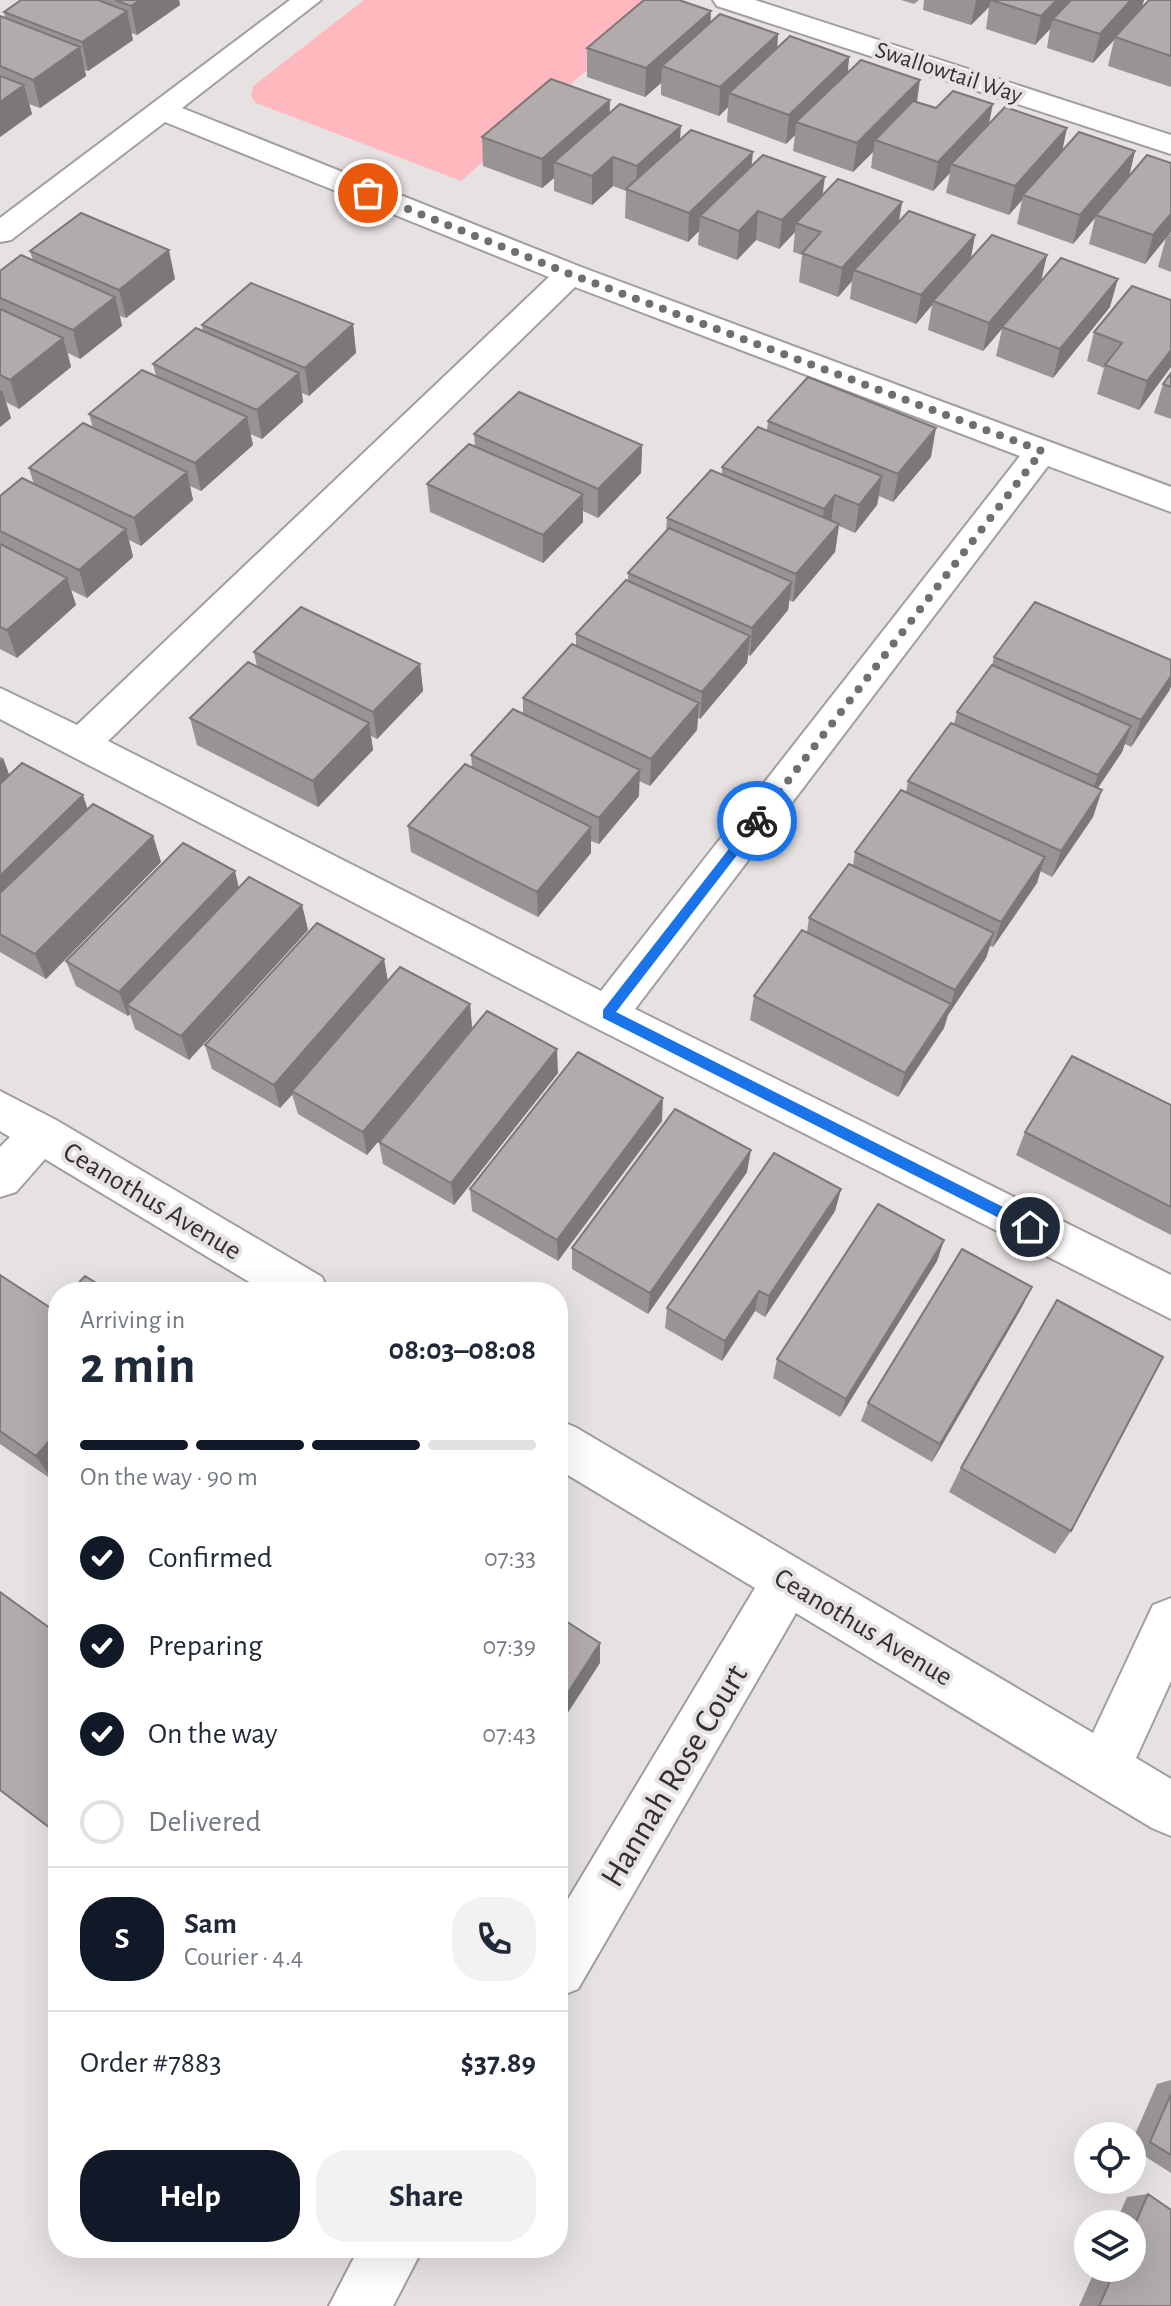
<!DOCTYPE html>
<meta charset="utf-8">
<style>
:root{--surface:#fff;--page:#f2f2f3;--text:#1f2937;--muted:#747a83;--line:#e0e1e3;--accent:#111827}
body{margin:0;font-family:"Alegreya Sans",sans-serif;background:var(--page);color:var(--text);height:100vh;display:flex;flex-direction:column;font-size:30px;white-space:nowrap}
*{box-sizing:border-box;margin:0}
p{font-size:26px;color:var(--muted)}
.icon{flex:none;width:44px;height:44px;fill:none;stroke:currentColor;stroke-width:2;stroke-linecap:round;stroke-linejoin:round}
.map{position:relative;flex:1;overflow:hidden}
.side{position:absolute;left:48px;top:1282px;width:520px;height:976px;display:flex;flex-direction:column;background:var(--surface);border-radius:32px;box-shadow:0 8px 32px #0002}
.side>*{flex:none}
.controls{position:absolute;left:1074px;top:2122px;display:grid;gap:16px}
.controls a{display:grid;place-items:center;width:72px;height:72px;border-radius:50%;background:var(--surface);box-shadow:0 8px 32px #0002;font-size:40px}
.pin{position:absolute;display:grid;place-items:center;width:68px;height:68px;color:#fff;margin:-34px;border:4px solid #fff;border-radius:50%;box-shadow:0 2px 8px #0007}
.courier{position:absolute;display:grid;place-items:center;width:80px;height:80px;margin:-40px;border:6px solid #1a73e8;border-radius:50%;background:#fff;color:#222;box-shadow:0 2px 10px #0007}
.head em{font-style:normal;font-weight:700}
.head div{display:flex;flex-direction:column-reverse}
.head{display:flex;align-items:center;justify-content:space-between;height:136px;padding:0 32px}
h1{font-size:52px;font-weight:700;line-height:60px}
.bar{display:grid;grid-template-columns:repeat(4,1fr);gap:12px 8px;align-content:center;height:96px;padding:0 32px}
.bar i{height:10px;border-radius:6px;background:var(--line)}
.bar .current{background:var(--accent)}
.bar p{grid-column:span 4}
.line{display:flex;align-items:center;gap:20px;padding:0 32px;border-top:2px solid var(--line)}
.line div{flex:1}
.round{display:grid;place-items:center;flex:none;width:84px;height:84px;border-radius:32px;background:var(--page)}
ol{padding:0 32px;list-style:none}
li{display:flex;align-items:center;gap:24px;height:88px}
li p{margin-inline-start:auto}
li .icon{padding:8px;border-radius:50%;background:var(--accent);color:#fff;stroke-width:4}
li:last-child{color:var(--muted)}
li i{width:44px;height:44px;border:4px solid var(--line);border-radius:50%}
.cta{display:flex;gap:16px;margin-top:auto;padding:16px 32px}
.cta a{flex:1;height:92px;border-radius:32px;background:var(--accent);color:#fff;font-size:32px;font-weight:700;line-height:92px;text-align:center}
.cta a+a{background:var(--page);color:var(--text)}
.map>svg:first-child{display:block}
.green{fill:#ffb8be}
.lines{fill:none;stroke-linecap:round;stroke-linejoin:round}
.minor-casing{stroke:#a39e9e;stroke-width:4}
.minor{fill:#fff;fill-rule:evenodd}
.wall{fill:#989394}
.shaded-wall{fill:#7c7878}
.building{fill:#b1abac;stroke:#7c7878;stroke-width:2}
.route{fill:#1a73e8}
.done{stroke:#716e6e;stroke-width:8;stroke-dasharray:0 14.4}
.labels{text-anchor:middle;stroke-width:8;stroke-linejoin:round;paint-order:stroke}
.far-street-label{font-size:24px;fill:#312f2f;stroke:#e7e2e2}
.street-label{font-size:28px;fill:#312f2f;stroke:#e7e2e2}
.near-street-label{font-size:34px;fill:#312f2f;stroke:#e7e2e2}
</style>
<div class="map">
<svg width="1171" height="2306" viewBox="0 0 1171 2306">
<rect width="100%" height="100%" fill="#e7e2e2"/>
<path class="green" d="M 364,0 L 646,0 L 661,5 L 461,181 L 256,103 L 251,96 L 253,86 Z"/>
<g class="lines">
<defs>
<path id="minor" d="M 290,0 L 321,0 L 182,108 L 581,267 L 1171,487 L 1171,512 L 1048,466 L 635,1009 L 1171,1275 L 1171,1319 L 592,1026 L 0,719 L 0,688 L 77,725 L 549,277 L 165,122 L 11,240 L 0,242 L 0,218 ZM 575,287 L 1020,456 L 601,991 L 108,741 Z
M 713,0 L 755,0 L 1171,135 L 1171,154 L 717,6 Z
M 0,1091 L 56,1120 L 322,1277 L 329,1292 L 266,1292 L 45,1159 L 16,1192 L 0,1197 L 0,1147 L 10,1137 L 0,1131 Z
M 558,1420 L 575,1427 L 1093,1733 L 1153,1605 L 1171,1598 L 1171,1681 L 1136,1758 L 1171,1779 L 1171,1836 L 1152,1828 L 796,1613 L 578,1989 L 558,1997 L 558,1916 L 755,1588 L 558,1469 Z
M 359,2248 L 423,2248 L 393,2306 L 329,2306 Z"/>
</defs>
<use href="#minor" class="minor-casing"/>
<use href="#minor" class="minor"/>
</g>
<path class="wall" d="M 21,0 L 179,0 L 180,5 L 137,35 L 131,33 L 133,40 L 88,71 L 85,70 L 86,76 L 40,108 L 29,104 L 32,114 L 0,137 L 0,16 L 5,18 L 4,12 Z
M 901,0 L 919,0 L 914,4 Z
M 924,0 L 1144,0 L 1141,9 L 1171,0 L 1171,87 L 1108,66 L 1114,40 L 1093,63 L 1047,48 L 1050,29 L 1035,45 L 986,29 L 989,7 L 971,25 L 923,10 Z
M 711,23 L 778,34 L 777,49 L 849,57 L 848,72 L 917,102 L 989,124 L 1062,152 L 1135,151 L 1129,177 L 1171,232 L 1145,264 L 1089,244 L 1095,218 L 1073,244 L 1017,224 L 1022,200 L 1009,215 L 946,193 L 950,173 L 933,191 L 871,168 L 873,152 L 853,172 L 793,151 L 795,135 L 786,144 L 727,122 L 728,107 L 719,116 L 661,95 L 661,83 L 645,97 L 587,77 L 587,48 Z
M 610,100 L 609,113 L 752,166 L 822,195 L 902,202 L 899,222 L 975,235 L 970,260 L 1047,255 L 1041,282 L 1110,307 L 1053,378 L 996,356 L 1002,329 L 983,351 L 928,330 L 932,305 L 916,324 L 850,299 L 852,281 L 838,297 L 799,282 L 802,255 L 793,252 L 795,232 L 779,249 L 756,240 L 737,260 L 698,245 L 699,231 L 688,242 L 625,218 L 626,191 L 613,186 L 592,205 L 554,191 L 554,178 L 542,188 L 483,166 L 482,137 Z
M 1171,233 L 1171,272 L 1158,267 L 1166,238 Z
M 30,251 L 175,279 L 126,318 L 120,316 L 122,326 L 80,359 L 68,353 L 71,367 L 19,409 L 6,402 L 11,418 L 0,427 L 0,271 L 33,261 Z
M 1171,300 L 1171,367 L 1139,410 L 1097,394 L 1104,368 L 1087,361 L 1094,332 Z
M 353,324 L 356,353 L 309,396 L 302,393 L 303,402 L 262,439 L 250,434 L 253,445 L 201,491 L 190,486 L 193,500 L 141,546 L 129,540 L 133,557 L 87,598 L 71,590 L 76,605 L 17,658 L 0,649 L 0,496 L 34,485 L 29,468 L 93,428 L 89,414 L 156,376 L 153,364 L 203,332 L 202,325 Z
M 1171,373 L 1171,419 L 1154,413 L 1163,384 Z
M 768,421 L 931,457 L 893,502 L 879,496 L 877,505 L 855,533 L 839,526 L 835,552 L 793,602 L 789,600 L 788,610 L 750,656 L 748,655 L 747,663 L 700,719 L 698,718 L 697,730 L 650,786 L 639,781 L 639,796 L 599,844 L 591,841 L 591,853 L 538,917 L 411,852 L 408,826 L 472,768 L 471,755 L 523,714 L 523,698 L 576,646 L 576,634 L 628,581 L 628,573 L 666,531 L 667,518 L 722,474 L 722,467 L 767,431 Z
M 474,434 L 642,445 L 641,473 L 598,518 L 583,511 L 583,522 L 543,563 L 430,512 L 427,484 L 475,447 Z
M 254,652 L 420,664 L 423,691 L 377,739 L 371,736 L 373,750 L 318,807 L 197,745 L 190,718 L 257,667 Z
M 994,657 L 1171,660 L 1171,686 L 1169,691 L 1131,747 L 1125,744 L 1122,752 L 1098,788 L 1093,817 L 1052,877 L 1040,871 L 1037,883 L 993,947 L 990,946 L 986,958 L 948,1015 L 944,1028 L 898,1097 L 750,1020 L 754,996 L 807,932 L 809,918 L 853,865 L 855,852 L 906,792 L 908,781 L 954,724 L 957,712 L 992,665 Z
M 0,757 L 3,758 L 9,775 L 153,836 L 161,862 L 46,979 L 0,952 Z
M 239,887 L 302,905 L 308,930 L 189,1060 L 135,1029 L 130,1014 L 128,1016 L 76,986 L 66,961 Z
M 384,959 L 388,981 L 470,1004 L 472,1028 L 367,1155 L 298,1114 L 292,1094 L 280,1108 L 212,1069 L 205,1045 Z
M 558,1073 L 454,1205 L 383,1164 L 379,1142 Z
M 1171,1105 L 1171,1235 L 1016,1155 L 1025,1132 Z
M 662,1121 L 558,1261 L 472,1211 L 470,1189 Z
M 747,1172 L 648,1314 L 572,1269 L 572,1248 Z
M 841,1189 L 835,1211 L 765,1317 L 755,1311 L 722,1361 L 665,1328 L 667,1308 Z
M 944,1240 L 937,1261 L 840,1417 L 773,1378 L 777,1359 Z
M 0,1275 L 54,1310 L 58,1306 L 58,1490 L 51,1479 L 0,1444 Z
M 1022,1307 L 932,1462 L 861,1421 L 868,1403 Z
M 961,1468 L 1071,1531 L 1055,1554 L 949,1492 Z
M 1171,2080 L 1171,2173 L 1132,2148 L 1132,2141 L 1157,2084 Z
M 1148,2194 L 1171,2306 L 1079,2306 L 1096,2268 L 1132,2268 L 1132,2224 L 1115,2224 L 1127,2197 Z"/>
<path class="shaded-wall" d="M 140,0 L 179,0 L 180,5 L 137,35 L 131,6 Z
M 976,0 L 991,0 L 989,7 L 971,25 Z
M 1057,0 L 1078,0 L 1053,19 L 1050,29 L 1035,45 L 1041,16 Z
M 1131,0 L 1144,0 L 1141,11 L 1115,37 L 1114,40 L 1093,63 L 1100,34 Z
M 127,11 L 133,40 L 88,71 L 82,42 Z
M 711,11 L 710,40 L 662,66 L 661,83 L 645,97 L 646,68 Z
M 778,34 L 776,63 L 729,93 L 728,107 L 719,116 L 720,87 Z
M 80,47 L 86,76 L 40,108 L 33,80 Z
M 849,57 L 846,85 L 796,122 L 795,135 L 786,144 L 789,115 Z
M 920,80 L 916,109 L 875,140 L 873,152 L 853,172 L 857,143 Z
M 24,85 L 32,114 L 0,137 L 0,102 Z
M 610,100 L 609,129 L 554,162 L 554,178 L 542,188 L 542,159 Z
M 993,104 L 987,133 L 951,164 L 950,173 L 933,191 L 938,162 Z
M 681,126 L 679,155 L 636,193 L 637,166 Z
M 1067,128 L 1061,157 L 1023,195 L 1022,200 L 1009,215 L 1015,186 Z
M 1135,151 L 1128,180 L 1096,215 L 1095,218 L 1073,244 L 1080,215 Z
M 753,152 L 750,181 L 700,216 L 699,231 L 688,242 L 689,213 Z
M 613,157 L 613,186 L 592,205 L 592,176 Z
M 825,177 L 821,206 L 796,223 L 795,232 L 779,249 L 782,220 Z
M 902,202 L 897,230 L 854,270 L 852,281 L 838,297 L 842,268 Z
M 758,211 L 756,240 L 737,260 L 739,231 Z
M 1171,214 L 1171,232 L 1145,264 L 1153,235 Z
M 975,235 L 970,264 L 933,301 L 932,305 L 916,324 L 921,295 Z
M 169,250 L 175,279 L 126,318 L 119,290 Z
M 1047,255 L 1040,284 L 983,351 L 989,323 Z
M 1118,279 L 1110,307 L 1053,378 L 1060,349 Z
M 115,297 L 122,326 L 80,359 L 73,330 Z
M 353,324 L 356,353 L 309,396 L 305,368 Z
M 63,338 L 71,367 L 19,409 L 10,380 Z
M 1171,350 L 1171,367 L 1139,410 L 1147,381 Z
M 299,373 L 303,402 L 262,439 L 257,410 Z
M 2,390 L 11,418 L 0,427 L 0,391 Z
M 247,417 L 253,445 L 201,491 L 195,463 Z
M 936,428 L 931,457 L 893,502 L 898,474 Z
M 642,445 L 641,473 L 598,518 L 598,489 Z
M 187,472 L 193,500 L 141,546 L 134,518 Z
M 882,476 L 877,505 L 855,533 L 859,505 Z
M 583,494 L 583,522 L 543,563 L 543,535 Z
M 835,495 L 831,523 L 820,537 L 824,509 Z
M 839,524 L 835,552 L 793,602 L 796,574 Z
M 126,529 L 133,557 L 87,598 L 79,570 Z
M 67,578 L 76,605 L 17,658 L 7,630 Z
M 792,582 L 788,610 L 750,656 L 752,628 Z
M 750,636 L 747,663 L 700,719 L 702,692 Z
M 420,664 L 423,691 L 377,739 L 373,712 Z
M 1171,676 L 1171,686 L 1169,691 L 1131,747 L 1141,720 Z
M 699,703 L 697,730 L 650,786 L 651,759 Z
M 369,723 L 373,750 L 318,807 L 313,781 Z
M 1131,726 L 1122,752 L 1089,801 L 1098,775 Z
M 3,758 L 13,785 L 0,797 L 0,761 Z
M 640,770 L 639,796 L 599,844 L 599,818 Z
M 1102,790 L 1093,817 L 1052,877 L 1061,851 Z
M 83,795 L 92,822 L 0,912 L 0,876 Z
M 591,827 L 591,853 L 538,917 L 537,892 Z
M 153,836 L 161,862 L 46,979 L 35,954 Z
M 1045,857 L 1037,883 L 993,947 L 1001,922 Z
M 235,871 L 241,897 L 127,1005 L 130,1014 L 128,1016 L 119,992 Z
M 302,905 L 308,930 L 189,1060 L 181,1036 Z
M 994,933 L 986,958 L 948,1015 L 955,990 Z
M 384,959 L 388,984 L 292,1091 L 293,1094 L 280,1108 L 274,1085 Z
M 470,1004 L 472,1028 L 367,1155 L 363,1132 Z
M 951,1004 L 944,1028 L 898,1097 L 905,1073 Z
M 557,1049 L 558,1073 L 454,1205 L 451,1183 Z
M 663,1098 L 662,1121 L 558,1261 L 557,1240 Z
M 751,1150 L 747,1172 L 648,1314 L 650,1293 Z
M 841,1189 L 835,1211 L 765,1317 L 769,1296 Z
M 944,1240 L 937,1261 L 840,1417 L 846,1399 Z
M 1032,1287 L 1022,1307 L 932,1462 L 940,1444 Z
M 759,1291 L 755,1311 L 722,1361 L 725,1341 Z
M 58,1431 L 58,1475 L 53,1481 L 36,1456 Z
M 600,1643 L 600,1663 L 558,1728 L 558,1708 Z"/>
<path class="building" d="M 21,0 L 98,0 L 127,11 L 82,42 L 4,12 Z
M 115,0 L 140,0 L 131,6 Z
M 644,0 L 679,0 L 711,11 L 646,68 L 587,48 Z
M 991,0 L 1057,0 L 1041,16 Z
M 1071,0 L 1131,0 L 1100,34 L 1053,19 Z
M 1149,0 L 1171,0 L 1171,56 L 1115,37 Z
M 720,14 L 778,34 L 720,87 L 662,66 Z
M 0,16 L 80,47 L 33,80 L 0,66 Z
M 790,36 L 849,57 L 789,115 L 729,93 Z
M 861,60 L 920,80 L 857,143 L 796,122 Z
M 0,76 L 24,85 L 0,102 Z
M 551,79 L 610,100 L 542,159 L 482,137 Z
M 953,91 L 993,104 L 938,162 L 875,140 L 913,101 L 936,108 Z
M 620,104 L 681,126 L 637,166 L 613,157 L 592,176 L 554,162 Z
M 1005,107 L 1067,128 L 1015,186 L 951,164 Z
M 691,130 L 753,152 L 689,213 L 626,189 Z
M 1079,132 L 1135,151 L 1080,215 L 1023,195 Z
M 763,155 L 825,177 L 782,220 L 758,211 L 739,231 L 700,216 Z
M 1147,155 L 1171,163 L 1171,214 L 1153,235 L 1096,215 Z
M 838,179 L 902,202 L 842,268 L 802,253 L 821,232 L 796,223 Z
M 909,211 L 975,235 L 921,295 L 854,270 Z
M 81,213 L 169,250 L 119,290 L 30,251 Z
M 992,235 L 1047,255 L 989,323 L 933,301 Z
M 21,255 L 115,297 L 73,330 L 0,298 L 0,271 Z
M 1061,258 L 1118,279 L 1060,349 L 1002,327 Z
M 251,283 L 353,324 L 305,368 L 202,325 Z
M 1132,286 L 1171,300 L 1171,350 L 1147,381 L 1105,365 L 1122,343 L 1094,332 Z
M 0,309 L 63,338 L 10,380 L 0,375 Z
M 196,328 L 299,373 L 257,410 L 153,364 Z
M 142,370 L 247,417 L 195,463 L 89,414 Z
M 1171,373 L 1171,387 L 1163,384 Z
M 808,377 L 936,428 L 898,474 L 768,421 Z
M 519,392 L 642,445 L 598,489 L 474,434 Z
M 83,423 L 187,472 L 134,518 L 29,468 Z
M 758,427 L 882,476 L 859,505 L 835,495 L 824,509 L 722,467 Z
M 469,444 L 583,494 L 543,535 L 427,484 Z
M 711,470 L 839,524 L 796,574 L 667,518 Z
M 22,478 L 126,529 L 79,570 L 0,531 L 0,496 Z
M 669,528 L 792,582 L 752,628 L 628,573 Z
M 0,544 L 67,578 L 7,630 L 0,627 Z
M 626,580 L 750,636 L 702,692 L 576,634 Z
M 1035,602 L 1171,660 L 1171,676 L 1141,720 L 994,657 Z
M 301,607 L 420,664 L 373,712 L 254,652 Z
M 572,644 L 699,703 L 651,759 L 523,698 Z
M 248,662 L 369,723 L 313,781 L 190,718 Z
M 992,665 L 1131,726 L 1098,775 L 957,712 Z
M 513,709 L 640,770 L 599,818 L 471,755 Z
M 951,723 L 1102,790 L 1061,851 L 908,781 Z
M 22,763 L 83,795 L 0,876 L 0,784 Z
M 465,764 L 591,827 L 537,892 L 408,826 Z
M 901,790 L 1045,857 L 1001,922 L 855,852 Z
M 93,804 L 153,836 L 35,954 L 0,934 L 0,893 Z
M 183,843 L 235,871 L 119,992 L 66,961 Z
M 849,864 L 994,933 L 955,990 L 809,918 Z
M 249,877 L 302,905 L 181,1036 L 127,1005 Z
M 317,923 L 384,959 L 274,1085 L 205,1045 Z
M 802,930 L 951,1004 L 905,1073 L 754,996 Z
M 400,967 L 470,1004 L 363,1132 L 292,1091 Z
M 487,1011 L 557,1049 L 451,1183 L 379,1142 Z
M 578,1052 L 663,1098 L 557,1240 L 470,1189 Z
M 1072,1056 L 1171,1105 L 1171,1207 L 1025,1132 Z
M 675,1109 L 751,1150 L 650,1293 L 572,1248 Z
M 774,1153 L 841,1189 L 769,1296 L 759,1291 L 725,1341 L 667,1308 Z
M 878,1204 L 944,1240 L 846,1399 L 777,1359 Z
M 962,1249 L 1032,1287 L 940,1444 L 868,1403 Z
M 0,1275 L 54,1310 L 58,1306 L 58,1431 L 36,1456 L 0,1431 Z
M 85,1276 L 111,1292 L 70,1292 Z
M 1057,1300 L 1163,1357 L 1071,1531 L 961,1468 Z
M 58,1468 L 58,1483 L 50,1478 Z
M 0,1592 L 58,1634 L 58,1834 L 0,1790 Z
M 558,1616 L 600,1643 L 558,1708 Z
M 1171,2094 L 1171,2155 L 1150,2142 Z
M 1148,2194 L 1171,2210 L 1171,2306 L 1099,2306 L 1116,2268 L 1132,2268 L 1132,2231 Z"/>
<path class="route" d="M 757,816 L 762,821 L 761,824 L 616,1012 L 1035,1223 L 1035,1231 L 1025,1231 L 603,1018 L 603,1010 L 753,818 Z"/>
<g class="lines">
<path class="done" d="M 368,193 L 570,274 L 1042,451 L 757,821"/>
</g>
<g class="labels">
<g class="far-street-label">
<text transform="translate(949 72) rotate(18)" y="8">Swallowtail Way</text>
</g>
<g class="street-label">
<text transform="translate(153 1200) rotate(31)" y="10">Ceanothus Avenue</text>
<text transform="translate(864 1626) rotate(31)" y="10">Ceanothus Avenue</text>
</g>
<g class="near-street-label">
<text transform="translate(673 1775) rotate(-59)" y="12">Hannah Rose Court</text>
</g>
</g>
</svg>
<div class="controls">
<a><svg class="icon" aria-label="locate" viewBox="0 0 24 24"><circle cx="12" cy="12" r="6"/><path d="M12 2v4M12 18v4M2 12h4M18 12h4"/></svg></a>
<a><svg class="icon" aria-label="layers" viewBox="0 0 24 24"><path d="M12 4l9 5-9 5-9-5zM3 14l9 5 9-5"/></svg></a>
</div>
<div class="pin" style="left:368px;top:193px;background:#ea580c"><svg class="icon" aria-label="bag" viewBox="0 0 24 24"><path d="M5 8h14l-1 12H6zM9 8a3 3 0 0 1 6 0"/></svg></div>
<div class="pin" style="left:1030px;top:1227px;background:#1f2937"><svg class="icon" aria-label="home" viewBox="0 0 24 24"><path d="M3 11l9-7 9 7M6 9v11h12V9"/></svg></div>
<div class="courier" style="left:757px;top:821px"><svg class="icon" aria-label="bike" viewBox="0 0 24 24"><circle cx="6" cy="16" r="4"/><circle cx="18" cy="16" r="4"/><path d="M6 16l4-8h5l3 8M10 8l3 8H6M13 5h3"/></svg></div>
<section class="side">
<div class="head"><div><h1>2 min</h1><p>Arriving in</p></div><em>08:03–08:08</em></div>
<div class="bar"><i class="current"></i><i class="current"></i><i class="current"></i><i></i><p>On the way · 90 m</p></div>
<ol>
<li><svg class="icon" aria-label="check" viewBox="0 0 24 24"><path d="M5 12l5 5 9-10"/></svg>Confirmed<p>07:33</p></li>
<li><svg class="icon" aria-label="check" viewBox="0 0 24 24"><path d="M5 12l5 5 9-10"/></svg>Preparing<p>07:39</p></li>
<li><svg class="icon" aria-label="check" viewBox="0 0 24 24"><path d="M5 12l5 5 9-10"/></svg>On the way<p>07:43</p></li>
<li><i></i>Delivered</li>
</ol>
<div class="line" style="height:144px"><b class="round" style="background:var(--accent);color:#fff">S</b><div><b>Sam</b><p>Courier · 4.4</p></div><a class="round"><svg class="icon" aria-label="phone" viewBox="0 0 24 24"><path d="M5 4h4l2 5-3 2q2 4 5 5l2-3 5 2v4C11 20 4 13 5 4z"/></svg></a></div>
<div class="line" style="height:104px"><div>Order #7883</div><b>$37.89</b></div>
<div class="cta"><a>Help</a><a>Share</a></div>
</section>
</div>
